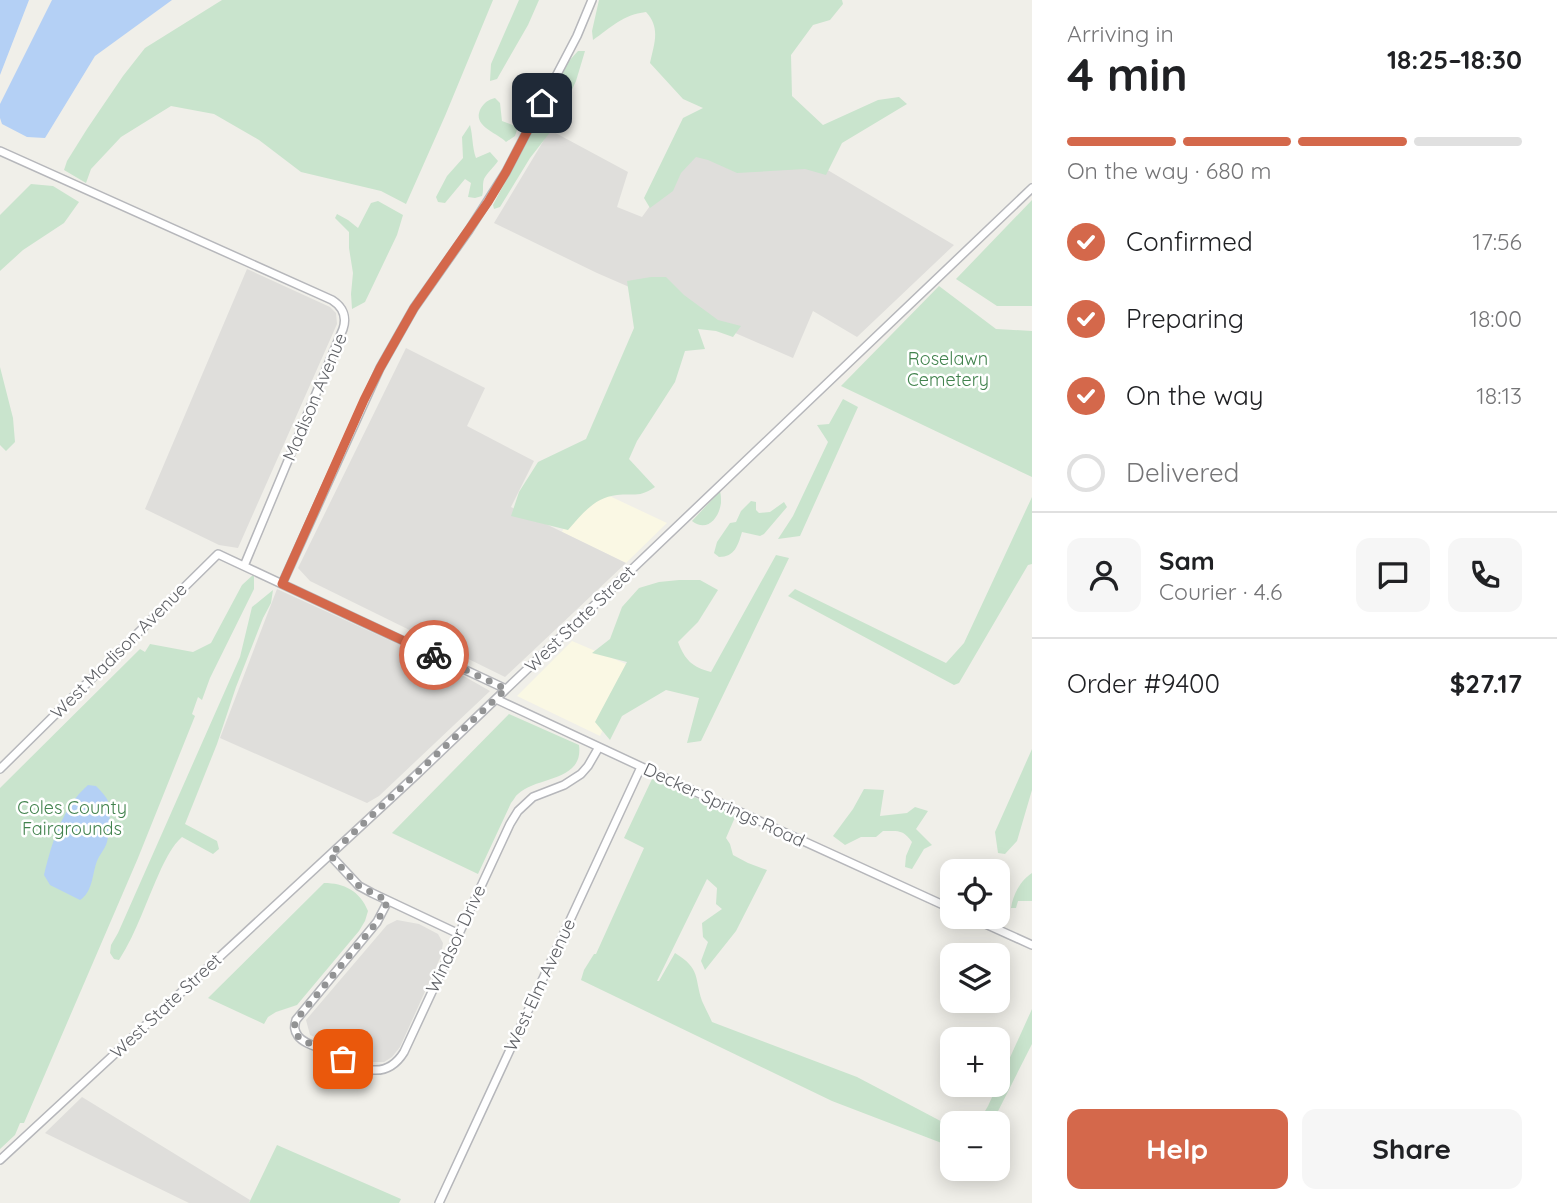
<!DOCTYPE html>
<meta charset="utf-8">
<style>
:root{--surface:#fff;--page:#f6f6f6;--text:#202124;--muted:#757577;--line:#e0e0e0;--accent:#d4684b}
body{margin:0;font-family:Quicksand,sans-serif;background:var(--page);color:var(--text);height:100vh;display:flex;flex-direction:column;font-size:26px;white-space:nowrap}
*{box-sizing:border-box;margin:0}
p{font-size:23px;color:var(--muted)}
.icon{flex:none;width:38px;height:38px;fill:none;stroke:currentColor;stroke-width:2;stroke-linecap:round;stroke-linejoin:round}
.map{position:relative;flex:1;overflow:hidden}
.panel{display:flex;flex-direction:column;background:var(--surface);width:525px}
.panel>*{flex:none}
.controls{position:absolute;left:940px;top:859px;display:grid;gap:14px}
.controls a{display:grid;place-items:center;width:70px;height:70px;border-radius:14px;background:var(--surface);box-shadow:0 4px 18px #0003;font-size:35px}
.pin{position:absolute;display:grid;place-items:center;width:60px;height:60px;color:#fff;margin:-30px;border-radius:14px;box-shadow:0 4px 10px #0006}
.courier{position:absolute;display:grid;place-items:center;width:70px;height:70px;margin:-35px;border:5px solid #d4684b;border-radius:50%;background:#fff;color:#222;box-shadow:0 2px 9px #0007}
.head em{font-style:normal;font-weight:800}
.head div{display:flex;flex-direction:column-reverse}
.head{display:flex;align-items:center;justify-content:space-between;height:119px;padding:0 35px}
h1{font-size:46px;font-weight:800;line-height:52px}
.bar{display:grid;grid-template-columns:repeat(4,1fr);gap:10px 7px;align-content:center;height:84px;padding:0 35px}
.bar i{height:9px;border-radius:5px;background:var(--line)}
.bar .selected{background:var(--accent)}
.bar p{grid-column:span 4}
.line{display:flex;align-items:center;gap:18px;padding:0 35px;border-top:2px solid var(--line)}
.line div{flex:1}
.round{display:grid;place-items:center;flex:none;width:74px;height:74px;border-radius:14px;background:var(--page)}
ol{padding:0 35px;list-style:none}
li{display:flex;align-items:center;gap:21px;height:77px}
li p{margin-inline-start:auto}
li .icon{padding:7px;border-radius:50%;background:var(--accent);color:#fff;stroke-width:4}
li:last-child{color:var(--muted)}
li i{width:38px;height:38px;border:4px solid var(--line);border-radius:50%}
.button{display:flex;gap:14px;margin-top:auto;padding:14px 35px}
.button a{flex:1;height:80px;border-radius:14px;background:var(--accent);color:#fff;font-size:28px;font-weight:800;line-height:80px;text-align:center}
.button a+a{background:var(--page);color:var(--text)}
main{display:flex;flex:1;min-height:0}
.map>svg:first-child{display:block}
.commercial{fill:#faf8e4}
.industrial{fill:#dfdedb}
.green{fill:#c9e4cd}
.water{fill:#b4d0f5}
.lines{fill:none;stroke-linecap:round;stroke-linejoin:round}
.minor-casing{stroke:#b6b7bb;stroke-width:10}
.minor{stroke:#fff;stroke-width:7}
.done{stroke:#929394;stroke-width:7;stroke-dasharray:0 12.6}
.route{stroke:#d4684b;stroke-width:9}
.labels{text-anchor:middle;stroke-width:5;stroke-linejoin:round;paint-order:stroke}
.park-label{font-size:18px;fill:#42834e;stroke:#fff}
.street-label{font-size:18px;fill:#606267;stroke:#fff}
</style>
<main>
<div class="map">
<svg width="1032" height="1203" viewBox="0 0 1032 1203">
<rect width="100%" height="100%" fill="#f0efe9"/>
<path class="commercial" d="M 584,484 L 667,523 L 626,563 L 562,532 Z
M 572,641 L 633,667 L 600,736 L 517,696 Z"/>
<path class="industrial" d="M 550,130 L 628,172 L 617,207 L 642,217 L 700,137 L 804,156 L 954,245 L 857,337 L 813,311 L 793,358 L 597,273 L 494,223 Z
M 247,269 L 330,307 L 336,313 L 337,324 L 238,548 L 219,545 L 145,509 Z
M 406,348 L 485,388 L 467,426 L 534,461 L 511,507 L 626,563 L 505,677 L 310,581 L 298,568 Z
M 277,589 L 446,666 L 490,691 L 379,796 L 367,803 L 220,738 Z
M 397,920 L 419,924 L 438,934 L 443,943 L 441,956 L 400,1047 L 392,1057 L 384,1062 L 371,1062 L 310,1035 L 306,1020 L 387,925 Z
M 82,1097 L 250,1200 L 249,1203 L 189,1203 L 45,1133 Z"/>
<path class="green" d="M 222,0 L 493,0 L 445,116 L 406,204 L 381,191 L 301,172 L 259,140 L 214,114 L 171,106 L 121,137 L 91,169 L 86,183 L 64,170 L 67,161 L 87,129 L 123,76 L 145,48 Z
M 519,0 L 539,0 L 528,25 L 497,79 L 490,81 L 491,64 Z
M 599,0 L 842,0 L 843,4 L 830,20 L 813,25 L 791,55 L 792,96 L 823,125 L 878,100 L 899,97 L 907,104 L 842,143 L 826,175 L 805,169 L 737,173 L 708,160 L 696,157 L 681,173 L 673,191 L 650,208 L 644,198 L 683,118 L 703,108 L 683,99 L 650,63 C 654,44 661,28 646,12 C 622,15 612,27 593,40 L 592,31 Z
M 578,51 L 585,51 L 576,81 L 555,126 L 530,158 L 500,207 L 494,209 L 493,205 L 568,62 Z
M 495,98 L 500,103 L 502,121 L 518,127 L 515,136 L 506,142 C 496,132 471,126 481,108 C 485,102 488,100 495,98 Z
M 470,125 C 473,136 472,147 476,158 L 490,152 L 498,161 C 494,167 487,173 484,179 C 482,185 484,190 482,196 L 475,198 L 468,197 L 471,183 L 465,179 L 445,203 L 438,202 L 436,197 L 447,176 L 463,158 L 462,137 Z
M 31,184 L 53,186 L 79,202 L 64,223 L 23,250 L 0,271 L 0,215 Z
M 1032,200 L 1032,306 L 997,306 L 956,279 Z
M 378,201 L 403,215 L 397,235 L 365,302 L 352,309 L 351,294 L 353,273 L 349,248 L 349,232 L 335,218 L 337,214 L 348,220 L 358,228 L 371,203 Z
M 651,277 L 666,277 L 684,295 L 718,320 L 741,326 L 733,337 L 716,331 L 698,329 L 705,349 L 685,351 L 675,382 L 637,441 L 629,459 L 655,487 C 639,498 635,493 617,495 C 595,497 582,514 568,530 L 511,516 L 519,492 L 538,462 L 586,439 L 634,328 L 627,281 Z
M 939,286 L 996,329 L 1032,331 L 1032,477 L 841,386 Z
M 0,367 L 13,418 L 15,442 L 6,451 L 0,445 Z
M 843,399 L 858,407 L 800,536 L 778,539 L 793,516 L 828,442 L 817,425 L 829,424 Z
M 720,491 C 721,495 721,499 721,503 C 719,518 707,533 692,521 Z
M 1032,497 L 1032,564 L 1028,565 L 959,683 L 954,685 L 788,596 L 795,589 L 946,663 L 964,643 Z
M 751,501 L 756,502 L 756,510 L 759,513 L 770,512 L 784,502 L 787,507 L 764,534 L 760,536 L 742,532 C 738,545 735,557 719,557 L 714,553 L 717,542 L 730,523 L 736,522 L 741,511 Z
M 776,555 L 789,558 L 701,741 L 687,743 L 699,698 L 666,690 L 622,716 L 610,740 L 595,722 L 627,662 L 592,653 L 610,639 L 622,607 L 639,588 L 659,582 L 679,580 L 700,580 L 718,590 L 698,622 L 678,642 C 685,660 692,667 711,672 Z
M 254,574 L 254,589 L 210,678 L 202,700 L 198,697 L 192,714 L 195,716 L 138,858 L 24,1123 L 20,1123 L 15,1135 L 0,1149 L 0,788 L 140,649 L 145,652 L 150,644 L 193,652 L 211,643 L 242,585 Z
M 273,590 L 271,603 L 263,618 L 236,687 L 217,744 L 185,824 L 217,841 L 219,849 L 213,854 L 182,837 C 172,846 167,857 161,869 C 147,899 137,932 119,960 L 114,959 L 110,953 L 111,945 L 118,933 L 240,657 L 252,607 Z
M 509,714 L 579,745 C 584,782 537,776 518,794 C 515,796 514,800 511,803 L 478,874 L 392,833 Z
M 1032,749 L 1032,790 L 1017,841 L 1005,854 L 998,853 L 995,832 Z
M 652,779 L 736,815 L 726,838 L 730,844 L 733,855 L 748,863 L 767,870 L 736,931 L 705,970 L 701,961 L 708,942 L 703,937 L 702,923 L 722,909 L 716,904 L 717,888 L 707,879 L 657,981 L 659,981 L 675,953 C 701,969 694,977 702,1001 C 705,1008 709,1015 712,1022 L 857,1077 L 952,1127 L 952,1147 L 832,1101 L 581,980 L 584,970 L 594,954 L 596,954 L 644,848 L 624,838 Z
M 864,789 L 884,790 L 880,816 L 907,813 L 915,807 L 928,811 L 916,829 L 932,845 L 924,849 L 912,869 L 905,867 L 906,856 L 912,842 C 903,829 898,831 883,831 L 876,837 L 861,837 L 845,845 L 833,836 L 853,809 Z
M 1032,873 L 1032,901 L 1018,901 L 1016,908 L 1011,908 C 1013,894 1021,880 1032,873 Z
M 324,883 C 344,883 360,891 368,911 L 365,921 L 359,931 L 297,1005 L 276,1012 L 268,1017 L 264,1024 L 208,998 Z
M 1032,1009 L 1032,1044 L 992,1123 L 978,1123 L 988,1106 Z
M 277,1145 L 401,1199 L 399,1203 L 249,1203 Z"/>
<path class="water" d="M 0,0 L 29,0 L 0,75 Z
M 52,0 L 172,0 L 95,56 L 45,138 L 27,137 L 2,124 L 0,118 L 0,104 Z
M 88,785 L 96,786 C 100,790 104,794 107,799 C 111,807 110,832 107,842 C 105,849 100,854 97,861 C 92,874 93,892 80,900 L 50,885 L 44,875 C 52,842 62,808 88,785 Z"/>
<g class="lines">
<defs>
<path id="minor" d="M 0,151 L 332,300 C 343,307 347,317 343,329 L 244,566
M 282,584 L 380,368 L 414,308 L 469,230 L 506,172 L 577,36 L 592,0
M 496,699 L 674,782 L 952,909
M 0,769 L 218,554 L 506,689
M 330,855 L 359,886 L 372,893 L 459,934
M 388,901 L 377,922 L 296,1020 C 294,1027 294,1030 298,1036 C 304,1044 318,1047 327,1051 C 353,1064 383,1086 404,1052 L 510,824 L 518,811 L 533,797 L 564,785 L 581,774 L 588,766 L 599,747
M 970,917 L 1032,945
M 0,1160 L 414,777 L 1032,188
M 439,1203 L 641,767"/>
</defs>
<use href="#minor" class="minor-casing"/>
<use href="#minor" class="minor"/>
</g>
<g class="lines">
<path class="done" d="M 343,1059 L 300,1039 C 295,1032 293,1028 296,1020 L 377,922 L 388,901 L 359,886 L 330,855 L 506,689 L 434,655"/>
<path class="route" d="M 434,655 L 282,584 L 364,400 L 380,368 L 414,308 L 488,202 L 506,172 L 542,103"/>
</g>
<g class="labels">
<g class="park-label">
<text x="948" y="365">Roselawn<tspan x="948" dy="21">Cemetery</tspan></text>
<text x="72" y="814">Coles County<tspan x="72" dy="21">Fairgrounds</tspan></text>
</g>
<g class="street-label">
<text transform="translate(315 397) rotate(-67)" y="6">Madison Avenue</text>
<text transform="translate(580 619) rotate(-44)" y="6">West State Street</text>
<text transform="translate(119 651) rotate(-45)" y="6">West Madison Avenue</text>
<text transform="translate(724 805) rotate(25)" y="6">Decker Springs Road</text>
<text transform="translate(456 939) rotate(-65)" y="6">Windsor Drive</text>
<text transform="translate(540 985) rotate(-65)" y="6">West Elm Avenue</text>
<text transform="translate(166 1006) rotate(-43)" y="6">West State Street</text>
</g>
</g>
</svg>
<div class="controls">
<a><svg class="icon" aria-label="locate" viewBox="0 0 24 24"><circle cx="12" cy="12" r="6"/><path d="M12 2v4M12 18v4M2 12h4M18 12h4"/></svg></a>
<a><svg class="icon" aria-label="layers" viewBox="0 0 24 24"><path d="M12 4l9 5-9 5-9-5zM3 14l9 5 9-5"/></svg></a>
<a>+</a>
<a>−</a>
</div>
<div class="pin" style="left:343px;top:1059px;background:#ea580c"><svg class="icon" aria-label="bag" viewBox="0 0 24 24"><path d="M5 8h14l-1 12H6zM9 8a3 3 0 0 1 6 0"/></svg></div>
<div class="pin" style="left:542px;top:103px;background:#1f2937"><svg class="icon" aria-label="home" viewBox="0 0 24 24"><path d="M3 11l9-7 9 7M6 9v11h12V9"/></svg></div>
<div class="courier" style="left:434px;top:655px"><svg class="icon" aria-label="bike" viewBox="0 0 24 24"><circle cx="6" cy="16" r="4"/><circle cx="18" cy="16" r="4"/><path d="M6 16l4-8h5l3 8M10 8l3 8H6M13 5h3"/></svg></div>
</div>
<section class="panel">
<div class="head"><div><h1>4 min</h1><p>Arriving in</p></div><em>18:25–18:30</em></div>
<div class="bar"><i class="selected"></i><i class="selected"></i><i class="selected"></i><i></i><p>On the way · 680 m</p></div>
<ol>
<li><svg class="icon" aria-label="check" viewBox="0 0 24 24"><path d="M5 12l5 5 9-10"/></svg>Confirmed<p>17:56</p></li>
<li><svg class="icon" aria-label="check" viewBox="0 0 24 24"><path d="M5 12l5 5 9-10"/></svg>Preparing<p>18:00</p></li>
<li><svg class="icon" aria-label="check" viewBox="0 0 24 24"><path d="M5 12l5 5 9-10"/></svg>On the way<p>18:13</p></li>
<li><i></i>Delivered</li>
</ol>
<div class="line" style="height:126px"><a class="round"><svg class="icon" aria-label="person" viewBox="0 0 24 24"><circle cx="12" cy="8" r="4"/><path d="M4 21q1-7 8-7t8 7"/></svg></a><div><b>Sam</b><p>Courier · 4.6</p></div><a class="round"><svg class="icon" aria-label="chat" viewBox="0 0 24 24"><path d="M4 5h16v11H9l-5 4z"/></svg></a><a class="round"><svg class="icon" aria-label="phone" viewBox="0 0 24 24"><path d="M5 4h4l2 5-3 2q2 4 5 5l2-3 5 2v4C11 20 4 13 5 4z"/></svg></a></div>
<div class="line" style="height:91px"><div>Order #9400</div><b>$27.17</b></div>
<div class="button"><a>Help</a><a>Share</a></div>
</section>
</main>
